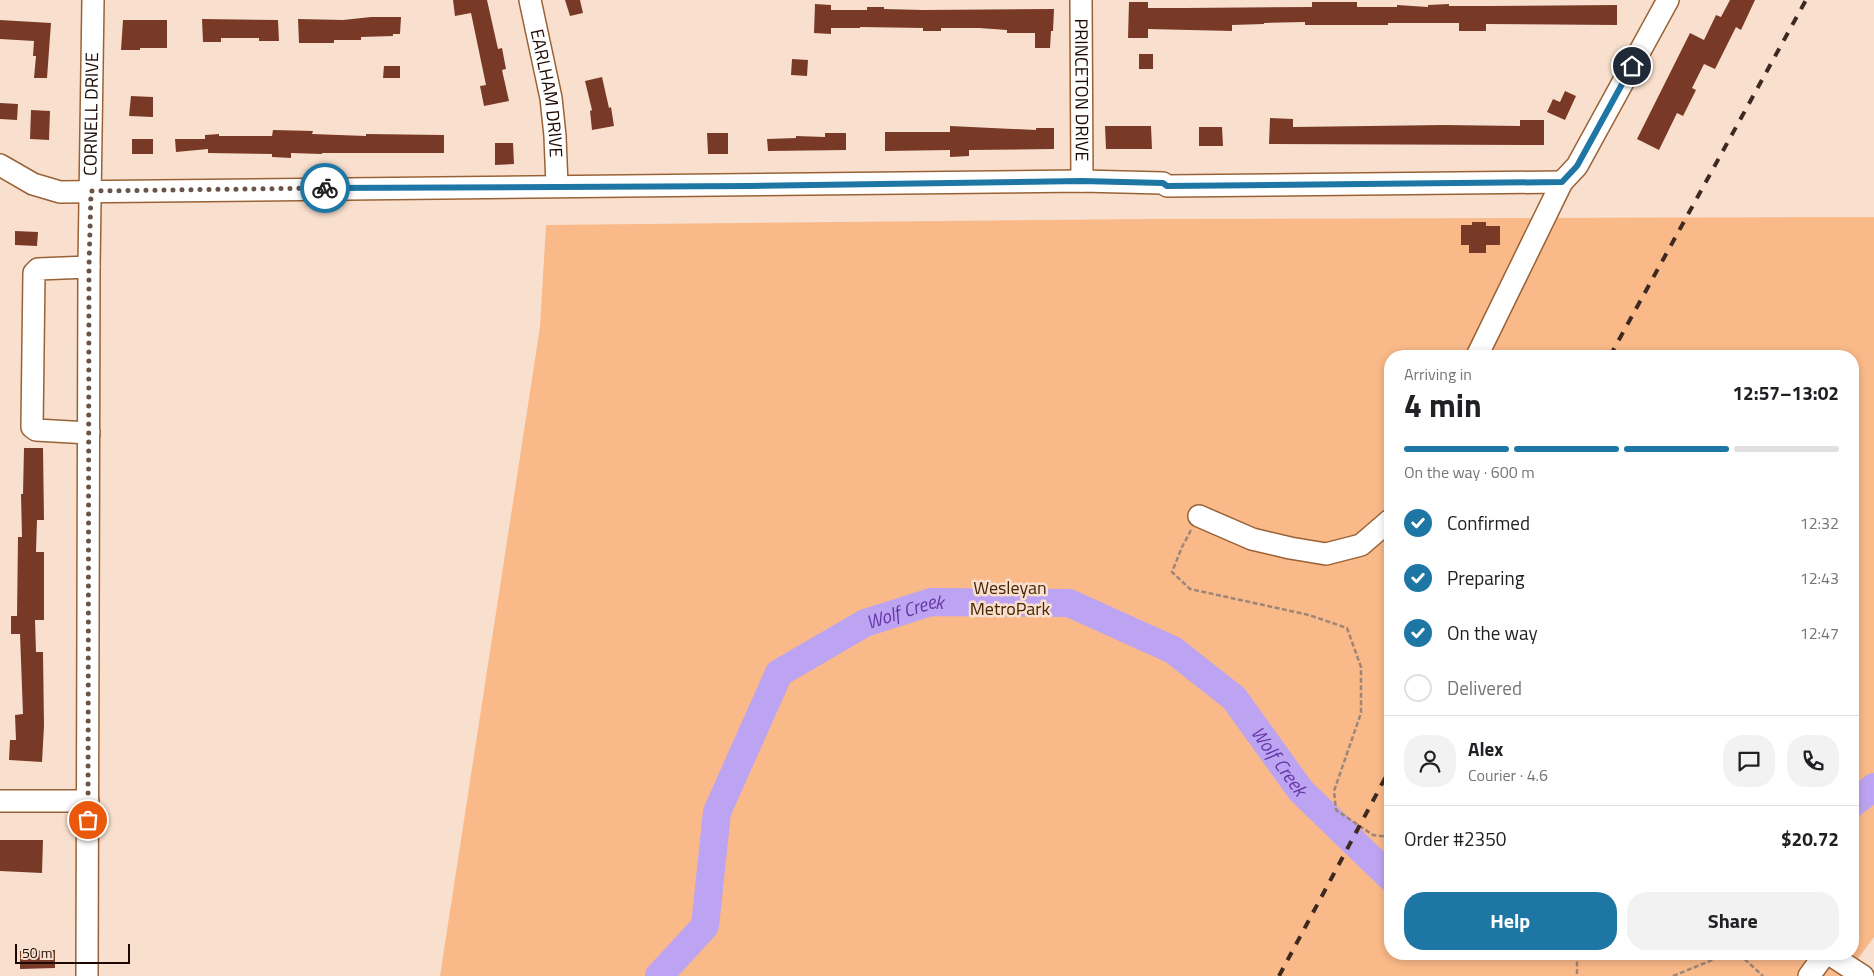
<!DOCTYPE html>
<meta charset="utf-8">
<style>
:root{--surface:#fff;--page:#f2f2f2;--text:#202124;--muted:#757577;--line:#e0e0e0;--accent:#1e76a5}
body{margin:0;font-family:"Titillium Web",sans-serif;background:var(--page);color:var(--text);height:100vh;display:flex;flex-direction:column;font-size:19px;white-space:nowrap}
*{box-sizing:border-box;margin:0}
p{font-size:16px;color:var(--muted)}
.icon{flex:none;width:28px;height:28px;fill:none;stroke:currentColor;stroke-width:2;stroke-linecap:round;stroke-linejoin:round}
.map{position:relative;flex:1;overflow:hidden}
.sheet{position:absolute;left:1384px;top:350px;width:475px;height:610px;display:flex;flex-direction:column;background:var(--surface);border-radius:20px;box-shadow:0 2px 8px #0003}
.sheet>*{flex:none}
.scale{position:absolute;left:15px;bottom:12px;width:115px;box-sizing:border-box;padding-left:5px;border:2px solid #1c0800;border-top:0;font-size:14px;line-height:18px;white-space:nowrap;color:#1c0800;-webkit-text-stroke:4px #f9e0ce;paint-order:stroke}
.pin{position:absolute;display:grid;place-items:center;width:42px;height:42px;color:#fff;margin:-21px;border:2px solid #fff;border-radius:50%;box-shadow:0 1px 5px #0007}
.courier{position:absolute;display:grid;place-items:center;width:50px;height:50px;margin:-25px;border:4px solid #1e76a5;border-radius:50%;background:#fff;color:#222;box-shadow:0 1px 6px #0007}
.summary em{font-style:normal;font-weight:700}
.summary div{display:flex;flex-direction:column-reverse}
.summary{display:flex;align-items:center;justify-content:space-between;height:85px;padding:0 20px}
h1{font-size:32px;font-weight:700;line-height:38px}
.bar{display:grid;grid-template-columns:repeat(4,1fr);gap:8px 5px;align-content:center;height:60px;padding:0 20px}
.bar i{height:6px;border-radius:4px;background:var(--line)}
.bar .on{background:var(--accent)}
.bar p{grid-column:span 4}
.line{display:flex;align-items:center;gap:12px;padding:0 20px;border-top:1px solid var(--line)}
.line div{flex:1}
.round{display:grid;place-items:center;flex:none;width:52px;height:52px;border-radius:20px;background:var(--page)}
ol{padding:0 20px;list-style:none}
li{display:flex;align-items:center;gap:15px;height:55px}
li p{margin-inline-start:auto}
li .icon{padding:5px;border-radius:50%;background:var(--accent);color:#fff;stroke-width:4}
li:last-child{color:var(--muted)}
li i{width:28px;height:28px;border:2px solid var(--line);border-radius:50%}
.action{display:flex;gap:10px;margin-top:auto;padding:10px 20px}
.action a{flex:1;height:58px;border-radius:20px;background:var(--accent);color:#fff;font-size:20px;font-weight:700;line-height:58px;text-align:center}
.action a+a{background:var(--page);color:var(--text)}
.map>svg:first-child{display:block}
.green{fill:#fab988;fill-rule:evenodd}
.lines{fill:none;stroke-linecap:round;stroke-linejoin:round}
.river{stroke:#bda4f2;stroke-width:28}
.building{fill:#783a27}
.minor-casing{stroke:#996236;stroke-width:24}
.path{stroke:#9d8678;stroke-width:2.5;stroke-dasharray:5 2.5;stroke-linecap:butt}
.minor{stroke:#fff;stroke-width:21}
.rail{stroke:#3e2920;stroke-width:4;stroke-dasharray:9 9;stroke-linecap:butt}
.done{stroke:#695448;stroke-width:5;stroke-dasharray:0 9}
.route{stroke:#1e76a5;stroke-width:6}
.labels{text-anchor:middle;stroke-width:5;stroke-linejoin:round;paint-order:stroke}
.street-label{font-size:18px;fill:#1c0800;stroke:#f9e0ce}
.park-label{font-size:18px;fill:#482505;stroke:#f9e0ce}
.water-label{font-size:19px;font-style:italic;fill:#6436a5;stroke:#f9e0ce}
</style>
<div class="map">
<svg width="1874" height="976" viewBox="0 0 1874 976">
<rect width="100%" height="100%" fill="#f9e0ce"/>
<path class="green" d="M 1874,217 L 1874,937 L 1845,976 L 440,976 L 540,327 L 546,225 L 1149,219 ZM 1390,356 L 1852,356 L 1852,954 L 1390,954 Z"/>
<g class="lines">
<g class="river">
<path d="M 1852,804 L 1874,787"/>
<path id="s1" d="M 659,976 L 705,926 L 717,812 L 779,673 L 865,623 L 931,602 L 1069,603 L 1173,650 L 1234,698 L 1301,791 L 1390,877"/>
</g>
</g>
<path class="building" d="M 453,0 L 487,0 L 498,49 L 502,48 L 506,69 L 502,70 L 509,101 L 484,106 L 480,86 L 486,85 L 471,13 L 455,16 Z
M 565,0 L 580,0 L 583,13 L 570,16 Z
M 1730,0 L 1755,0 L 1741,30 L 1736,27 L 1715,69 L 1704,64 L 1692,88 L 1696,90 L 1683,116 L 1677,113 L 1659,150 L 1637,139 L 1690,33 L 1704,40 L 1716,15 L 1721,17 Z
M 1129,2 L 1148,2 L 1148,8 L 1185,8 L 1312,7 L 1312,2 L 1357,2 L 1357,7 L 1397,7 L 1397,5 L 1428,7 L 1428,5 L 1449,4 L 1449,6 L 1489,6 L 1617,5 L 1617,25 L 1486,24 L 1486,31 L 1459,31 L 1459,23 L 1388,23 L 1388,25 L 1305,25 L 1305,22 L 1264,23 L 1264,24 L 1232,25 L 1232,31 L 1148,29 L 1148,38 L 1128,38 Z
M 815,4 L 831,5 L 831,10 L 867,10 L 867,7 L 884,7 L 884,9 L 923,10 L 1054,9 L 1053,31 L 1051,31 L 1050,48 L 1035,48 L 1035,33 L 1007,33 L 1007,30 L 979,28 L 941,28 L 941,31 L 923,31 L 923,28 L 860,27 L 860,28 L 831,28 L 831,34 L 814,33 Z
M 371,17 L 401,17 L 400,34 L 393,34 L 393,36 L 361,37 L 361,40 L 334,40 L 334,43 L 299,43 L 298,19 L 343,20 Z
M 202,19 L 278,20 L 279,41 L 259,41 L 259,38 L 221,38 L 221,42 L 203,42 Z
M 0,20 L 51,23 L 47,78 L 34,78 L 36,56 L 33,56 L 34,41 L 0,39 Z
M 123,20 L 167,20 L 167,48 L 140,48 L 140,50 L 121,50 Z
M 1139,54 L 1153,54 L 1153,69 L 1139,69 Z
M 792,59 L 808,60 L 807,76 L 791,75 Z
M 384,66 L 400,66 L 400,78 L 383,78 Z
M 602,77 L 609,108 L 611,107 L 614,126 L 592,130 L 590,111 L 592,110 L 585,81 Z
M 1565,91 L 1576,96 L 1565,120 L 1547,112 L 1553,99 L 1560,102 Z
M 131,96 L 153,97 L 153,117 L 129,116 Z
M 0,103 L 18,104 L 17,120 L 0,119 Z
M 31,110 L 50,111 L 49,140 L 30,139 Z
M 1270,118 L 1293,119 L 1293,127 L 1444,125 L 1520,126 L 1520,120 L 1544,120 L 1544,145 L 1269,144 Z
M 950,126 L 1036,130 L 1036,128 L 1054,128 L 1054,149 L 969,150 L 969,156 L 950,157 L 950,150 L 885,151 L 885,132 L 950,132 Z
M 1105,126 L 1151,126 L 1152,149 L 1106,149 Z
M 1199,127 L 1222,127 L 1223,146 L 1199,146 Z
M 273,130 L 313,131 L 312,134 L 366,136 L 366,134 L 444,135 L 444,153 L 322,153 L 322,154 L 291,153 L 291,158 L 272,157 L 272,154 L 208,153 L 208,149 L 176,152 L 175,139 L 205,139 L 205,135 L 219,134 L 219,136 L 272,136 Z
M 707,133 L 728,133 L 728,154 L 708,154 Z
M 825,133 L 846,133 L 846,150 L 768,151 L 767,139 L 796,138 L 796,136 L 825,137 Z
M 132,139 L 153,139 L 153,154 L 132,154 Z
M 495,143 L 513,143 L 514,164 L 495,165 Z
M 1472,222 L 1486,222 L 1486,226 L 1500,226 L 1500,245 L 1486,245 L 1486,253 L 1469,253 L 1469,245 L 1461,245 L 1461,225 L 1472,225 Z
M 15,231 L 38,232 L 37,246 L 15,245 Z
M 24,448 L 43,448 L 44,520 L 37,520 L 36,552 L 44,552 L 44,620 L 35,620 L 36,652 L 43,652 L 44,726 L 42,762 L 9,760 L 10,740 L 16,740 L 15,715 L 23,714 L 20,634 L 11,634 L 11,616 L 17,616 L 18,537 L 22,537 L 21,494 L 23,494 Z
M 0,840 L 43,840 L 42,873 L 0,871 Z
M 55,950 L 55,968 L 20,969 L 20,951 Z"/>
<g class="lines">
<defs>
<g id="minor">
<path id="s2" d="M 530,0 L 551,98 L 555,136 L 557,186"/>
<path id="s3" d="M 1081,0 L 1082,181"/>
<path d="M 0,165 L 33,184 L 60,192 L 1082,181 L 1163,183 L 1167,186 L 1562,182"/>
<path d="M 1477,356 L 1562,182 L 1577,166 L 1668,0"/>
<path d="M 89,433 L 36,430 L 32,427 L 34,273 L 38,269 L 89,267"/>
<path d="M 1199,516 L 1252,539 L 1290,548 L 1326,554 L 1361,545 L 1390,520"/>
<path d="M 0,801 L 88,801"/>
<path d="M 1829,954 L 1863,976"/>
<path id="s4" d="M 87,976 L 89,267 L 93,0"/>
<path d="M 1809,976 L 1825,954"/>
</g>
</defs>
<use href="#minor" class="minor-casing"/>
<path class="path" d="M 1191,530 L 1182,547 L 1172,572 L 1190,589 L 1309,615 L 1347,628 L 1361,667 L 1361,713 L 1334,791 L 1336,810 L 1373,835 L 1390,837
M 1577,954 L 1577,976
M 1739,954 L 1763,976
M 1673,976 L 1727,954"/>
<use href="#minor" class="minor"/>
<path class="rail" d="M 1610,356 L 1806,0
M 1279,976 L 1390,769"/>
</g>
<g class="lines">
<path class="done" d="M 88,820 L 89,267 L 91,191 L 325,188"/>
<path class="route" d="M 325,188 L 751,186 L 1082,181 L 1163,183 L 1167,186 L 1562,182 L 1577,166 L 1632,66"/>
</g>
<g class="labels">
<g class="street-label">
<text dy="6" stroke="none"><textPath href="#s3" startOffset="90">PRINCETON DRIVE</textPath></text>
<text dy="6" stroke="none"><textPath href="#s2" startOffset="95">EARLHAM DRIVE</textPath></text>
<text dy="6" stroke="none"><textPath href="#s4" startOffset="862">CORNELL DRIVE</textPath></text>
</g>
<g class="park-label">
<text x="1010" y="594">Wesleyan<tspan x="1010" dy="21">MetroPark</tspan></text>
</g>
<g class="water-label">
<text dy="7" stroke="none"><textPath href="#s1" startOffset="476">Wolf Creek</textPath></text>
<text dy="7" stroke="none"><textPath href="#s1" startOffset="911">Wolf Creek</textPath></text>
</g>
</g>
</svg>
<div class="scale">50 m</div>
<div class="pin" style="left:88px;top:820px;background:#ea580c"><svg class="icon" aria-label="bag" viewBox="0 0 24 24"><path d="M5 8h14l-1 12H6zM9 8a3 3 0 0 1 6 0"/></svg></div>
<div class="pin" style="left:1632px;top:66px;background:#1f2937"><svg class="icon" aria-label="home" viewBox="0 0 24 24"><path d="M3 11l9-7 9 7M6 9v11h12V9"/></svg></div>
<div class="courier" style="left:325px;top:188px"><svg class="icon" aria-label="bike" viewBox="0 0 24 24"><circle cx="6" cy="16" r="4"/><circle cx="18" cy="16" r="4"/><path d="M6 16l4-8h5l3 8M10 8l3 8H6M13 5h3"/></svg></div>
<section class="sheet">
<div class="summary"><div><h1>4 min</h1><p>Arriving in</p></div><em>12:57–13:02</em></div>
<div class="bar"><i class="on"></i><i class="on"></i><i class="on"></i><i></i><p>On the way · 600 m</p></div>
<ol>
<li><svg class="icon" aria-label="check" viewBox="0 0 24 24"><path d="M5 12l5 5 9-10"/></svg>Confirmed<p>12:32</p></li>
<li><svg class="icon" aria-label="check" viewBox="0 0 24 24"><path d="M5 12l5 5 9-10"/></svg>Preparing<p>12:43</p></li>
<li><svg class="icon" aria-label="check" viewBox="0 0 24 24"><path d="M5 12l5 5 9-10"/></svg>On the way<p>12:47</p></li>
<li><i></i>Delivered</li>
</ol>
<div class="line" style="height:90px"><a class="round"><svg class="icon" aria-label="person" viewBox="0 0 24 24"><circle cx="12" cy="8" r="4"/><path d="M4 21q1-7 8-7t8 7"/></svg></a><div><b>Alex</b><p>Courier · 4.6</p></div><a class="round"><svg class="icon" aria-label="chat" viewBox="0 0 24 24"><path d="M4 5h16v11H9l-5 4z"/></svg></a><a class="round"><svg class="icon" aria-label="phone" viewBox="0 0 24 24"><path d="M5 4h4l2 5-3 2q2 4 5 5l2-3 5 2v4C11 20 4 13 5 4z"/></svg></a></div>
<div class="line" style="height:65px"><div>Order #2350</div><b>$20.72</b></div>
<div class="action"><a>Help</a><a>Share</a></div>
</section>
</div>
